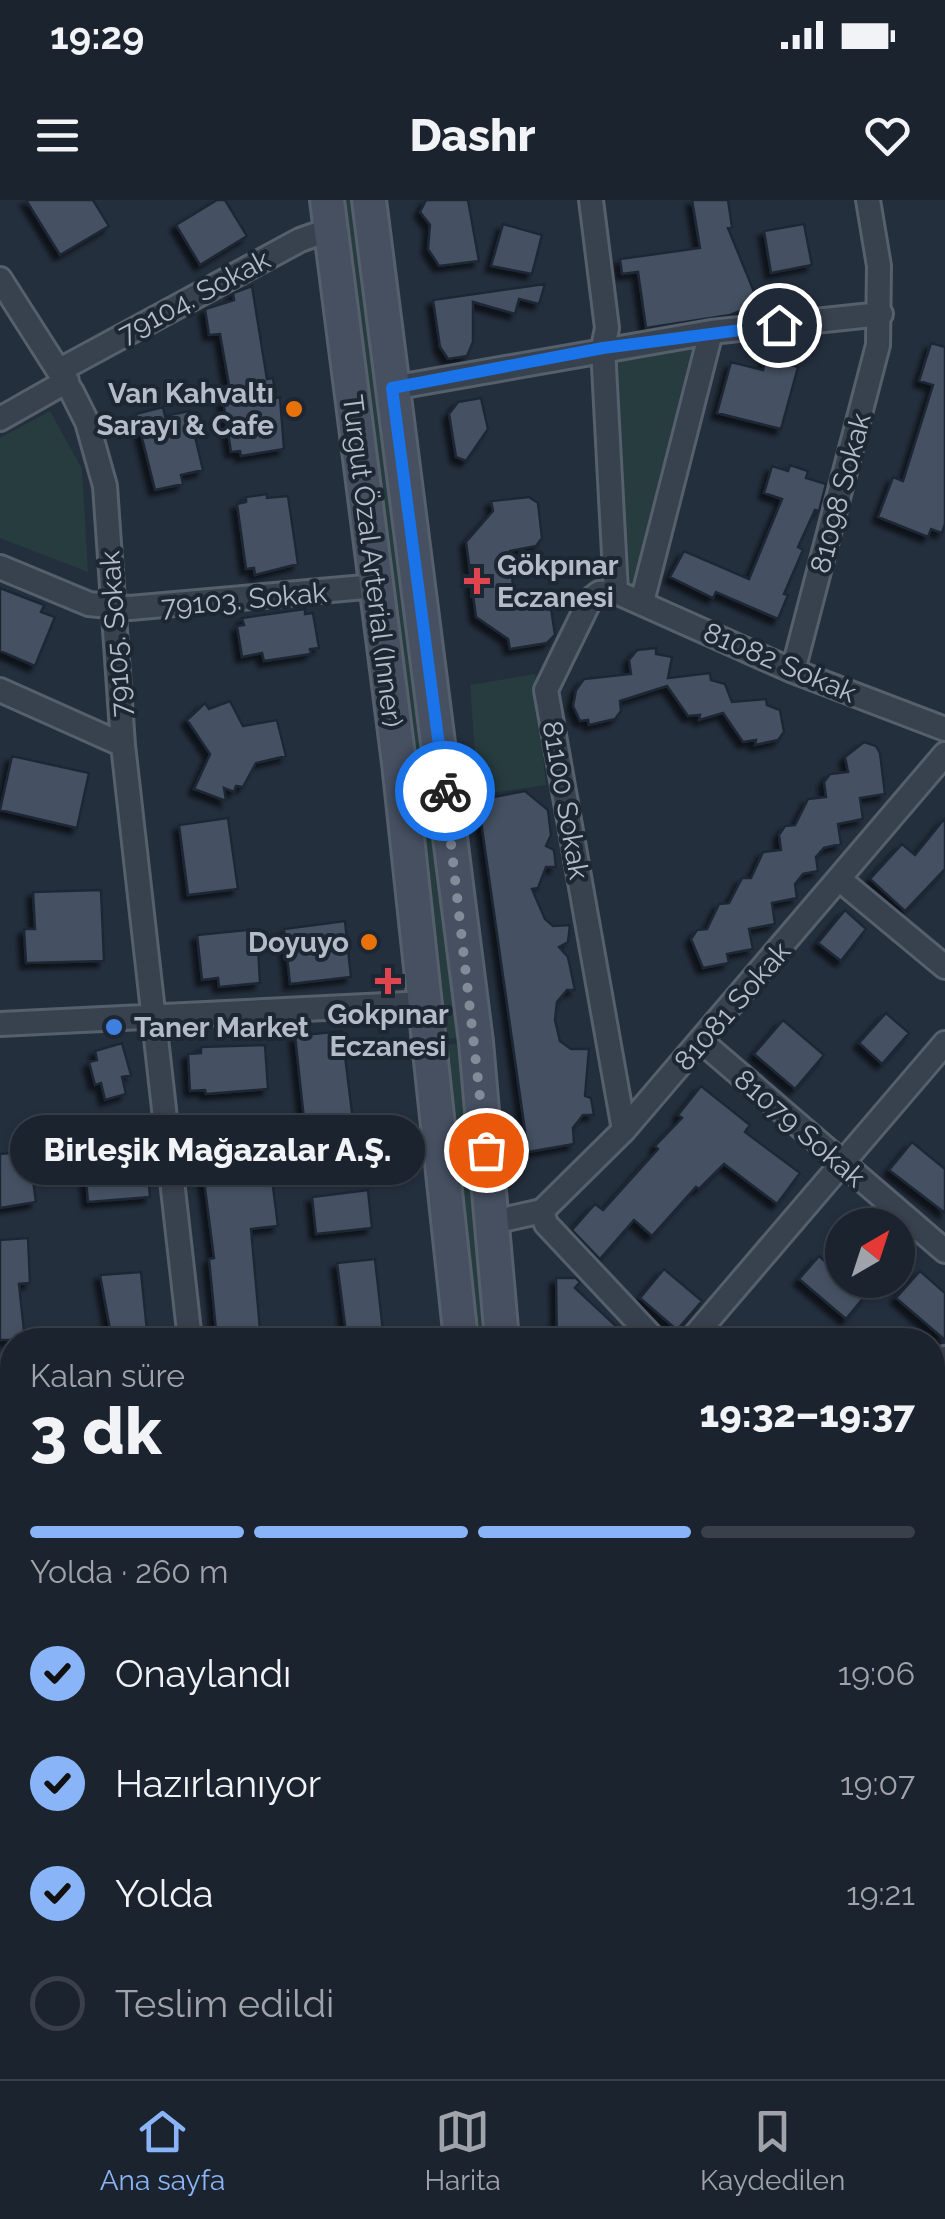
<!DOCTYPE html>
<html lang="tr">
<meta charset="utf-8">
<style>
:root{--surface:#1b232e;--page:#282f3a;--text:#f1f3f6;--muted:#a0a4aa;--line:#39404a;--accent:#8ab4f8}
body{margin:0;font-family:Raleway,sans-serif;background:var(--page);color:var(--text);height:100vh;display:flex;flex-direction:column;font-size:38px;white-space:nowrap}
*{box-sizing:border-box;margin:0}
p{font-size:32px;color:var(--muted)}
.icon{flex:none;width:55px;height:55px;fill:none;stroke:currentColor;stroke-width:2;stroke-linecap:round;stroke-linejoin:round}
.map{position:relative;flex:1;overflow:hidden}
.panel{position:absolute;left:0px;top:1128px;width:945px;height:752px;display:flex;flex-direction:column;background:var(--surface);border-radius:40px 40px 0 0;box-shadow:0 2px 8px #0004,0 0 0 2px var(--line)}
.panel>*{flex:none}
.needle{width:65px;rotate:39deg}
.controls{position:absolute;left:825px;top:1008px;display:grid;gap:20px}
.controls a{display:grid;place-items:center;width:90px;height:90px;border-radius:50%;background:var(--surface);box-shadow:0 2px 8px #0004,0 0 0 2px var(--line);font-size:50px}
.pin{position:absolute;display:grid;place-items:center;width:85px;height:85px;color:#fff;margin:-42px;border:5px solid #fff;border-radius:50%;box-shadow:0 2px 10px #0007}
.courier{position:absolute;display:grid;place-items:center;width:100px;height:100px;margin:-50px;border:8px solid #1a73e8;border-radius:50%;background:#fff;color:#222;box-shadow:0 2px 12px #0007}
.bubble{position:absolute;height:70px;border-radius:35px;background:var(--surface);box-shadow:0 2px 8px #0004,0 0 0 2px var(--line);font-size:32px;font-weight:800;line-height:70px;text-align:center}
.summary em{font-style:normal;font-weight:800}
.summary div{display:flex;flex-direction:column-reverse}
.summary{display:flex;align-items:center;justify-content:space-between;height:170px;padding:0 30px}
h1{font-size:65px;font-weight:800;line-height:75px}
.bar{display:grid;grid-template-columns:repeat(4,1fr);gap:15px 10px;align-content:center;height:120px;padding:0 30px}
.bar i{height:12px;border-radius:8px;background:var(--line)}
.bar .current{background:var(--accent)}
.bar p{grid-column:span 4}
ol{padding:0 30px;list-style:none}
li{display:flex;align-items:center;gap:30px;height:110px}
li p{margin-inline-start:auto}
li .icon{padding:10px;border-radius:50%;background:var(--accent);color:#111;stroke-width:4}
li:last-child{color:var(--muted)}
li i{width:55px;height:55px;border:5px solid var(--line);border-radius:50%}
.status{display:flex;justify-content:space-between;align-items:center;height:70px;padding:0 50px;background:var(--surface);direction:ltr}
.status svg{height:28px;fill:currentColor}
header{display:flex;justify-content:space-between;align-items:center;height:130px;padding:0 30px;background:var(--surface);font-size:45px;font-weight:800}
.dock{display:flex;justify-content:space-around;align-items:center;height:140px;border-top:2px solid var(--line);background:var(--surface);font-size:28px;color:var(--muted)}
.dock a{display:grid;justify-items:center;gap:5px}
.dock .current{color:var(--accent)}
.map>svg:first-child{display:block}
.green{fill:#263c3f}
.building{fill:#455162;stroke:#1f2835;stroke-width:2.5;filter:url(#shadow)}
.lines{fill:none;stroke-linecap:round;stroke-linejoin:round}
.service-casing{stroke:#565f6c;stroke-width:16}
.minor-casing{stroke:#565f6c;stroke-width:28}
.tertiary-casing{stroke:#565f6c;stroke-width:35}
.secondary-casing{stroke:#565f6c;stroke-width:38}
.service{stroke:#38414e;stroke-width:11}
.minor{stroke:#38414e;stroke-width:22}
.tertiary{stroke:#38414e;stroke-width:30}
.secondary{stroke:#465061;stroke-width:32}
.done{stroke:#828b98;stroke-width:10;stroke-dasharray:0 18}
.route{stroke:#1a73e8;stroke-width:12}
.food-dot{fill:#e8710a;stroke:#1d2633;stroke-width:4}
.health-dot{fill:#e0444e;stroke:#1d2633;stroke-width:4}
.shop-dot{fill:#3f7fe0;stroke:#1d2633;stroke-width:4}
.labels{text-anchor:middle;stroke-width:8;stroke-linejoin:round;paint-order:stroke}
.street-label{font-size:28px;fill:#b4bcc9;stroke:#1d2633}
.poi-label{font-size:28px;font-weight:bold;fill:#b4bcc9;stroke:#1d2633;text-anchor:end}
</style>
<div class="status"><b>19:29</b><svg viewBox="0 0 49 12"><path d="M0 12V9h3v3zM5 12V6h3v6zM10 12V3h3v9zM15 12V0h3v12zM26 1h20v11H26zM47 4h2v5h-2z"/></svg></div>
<header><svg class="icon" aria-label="menu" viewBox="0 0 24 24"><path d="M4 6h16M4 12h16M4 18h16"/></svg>Dashr<svg class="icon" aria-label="heart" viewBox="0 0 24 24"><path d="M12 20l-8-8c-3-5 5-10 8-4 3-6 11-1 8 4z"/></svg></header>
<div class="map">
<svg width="945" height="1879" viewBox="0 0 945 1879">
<defs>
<filter id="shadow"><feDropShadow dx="-5.5" dy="5.5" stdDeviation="2.5" flood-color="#0009"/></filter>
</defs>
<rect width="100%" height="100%" fill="#242f3e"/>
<path class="green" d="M 343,0 L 355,0 L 424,556 L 412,558 Z
M 711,132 L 642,402 L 616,392 L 603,148 Z
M 50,211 L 82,269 L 88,372 L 0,338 L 0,238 Z
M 535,474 L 546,585 L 478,595 L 470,485 Z
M 425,564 L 459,837 L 447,839 L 413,565 Z
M 460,843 L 487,1140 L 477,1140 L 448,845 Z
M 933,1782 L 945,1795 L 945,1844 L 933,1856 Z
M 729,1868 L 922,1868 L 910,1879 L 740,1879 Z"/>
<path class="building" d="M 26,0 L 93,0 L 109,26 L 60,55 Z
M 217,0 L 225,0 L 247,36 L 200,65 L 176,25 Z
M 426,0 L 468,0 L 479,61 L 439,66 L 428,49 L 430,25 L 420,12 Z
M 692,0 L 728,0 L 732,27 L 728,28 L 759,104 L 730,115 L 646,128 L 638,72 L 622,74 L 620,59 L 700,48 Z
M 503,24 L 542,35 L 532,74 L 491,66 Z
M 804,24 L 812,65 L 771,73 L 764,31 Z
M 545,84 L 539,104 L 519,99 L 515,114 L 473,102 L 473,142 L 467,156 L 448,159 L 440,147 L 433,100 Z
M 252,86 L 267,179 L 273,178 L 276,198 L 280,197 L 284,249 L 241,256 L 240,251 L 231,252 L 221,187 L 229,185 L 220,134 L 209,135 L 205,109 L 234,100 L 233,93 Z
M 931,143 L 945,147 L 945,324 L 942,333 L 931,329 L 928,337 L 878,317 L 893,277 L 903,281 L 933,185 L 919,181 Z
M 766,158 L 798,167 L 781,229 L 717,213 L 731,162 L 763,170 Z
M 481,198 L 488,229 L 466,261 L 456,257 L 449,214 L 458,202 Z
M 163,207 L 165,216 L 189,211 L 203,270 L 181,275 L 183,284 L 155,290 L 136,214 Z
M 790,265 L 808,271 L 806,278 L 826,284 L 819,311 L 815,310 L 798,347 L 803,350 L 784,394 L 788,395 L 778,419 L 716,392 L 713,398 L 670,377 L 684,351 L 749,379 L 782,299 L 764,293 L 772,266 L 788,271 Z
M 267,294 L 267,298 L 288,296 L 298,364 L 255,375 L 254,368 L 246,369 L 237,304 L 246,302 L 246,297 Z
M 529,297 L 538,303 L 542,338 L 536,346 L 510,351 L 514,398 L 541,394 L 550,401 L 555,435 L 547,443 L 510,449 L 508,439 L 476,417 L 466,342 L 493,311 L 491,301 Z
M 0,388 L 44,405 L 41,412 L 55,417 L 35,466 L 0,451 Z
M 305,409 L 305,414 L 313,413 L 319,448 L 310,449 L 311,454 L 264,461 L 262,453 L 242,457 L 237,426 L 244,425 L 242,418 Z
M 656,448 L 656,454 L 672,457 L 668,478 L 710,473 L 711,480 L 725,484 L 732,502 L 766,499 L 767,505 L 780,510 L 784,532 L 778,540 L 755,545 L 756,540 L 743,542 L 723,513 L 699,520 L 700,515 L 688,516 L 667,486 L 620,501 L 621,511 L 615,519 L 589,525 L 588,520 L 580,521 L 573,506 L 576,490 L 584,479 L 631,474 L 629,460 L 637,450 Z
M 230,501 L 243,526 L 277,520 L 286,556 L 256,563 L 243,587 L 236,586 L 234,592 L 224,588 L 226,601 L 194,589 L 210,554 L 187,520 L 205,503 L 209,509 Z
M 864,542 L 876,546 L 880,553 L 885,594 L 860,598 L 863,619 L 838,624 L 841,644 L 824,648 L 816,657 L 818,671 L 803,674 L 795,684 L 797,698 L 772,703 L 775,724 L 749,729 L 753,749 L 727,754 L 729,763 L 703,768 L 691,739 L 697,730 L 707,729 L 719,704 L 729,703 L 742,678 L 751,678 L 763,652 L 781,650 L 779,635 L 785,626 L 795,625 L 808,599 L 826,597 L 824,582 L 830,574 L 848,572 L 845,557 Z
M 12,556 L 89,573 L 77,628 L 0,610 Z
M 525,591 L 548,610 L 551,635 L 546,646 L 554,650 L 556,667 L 546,667 L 538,688 L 532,689 L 545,719 L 553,726 L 570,725 L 568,742 L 559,747 L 568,757 L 575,790 L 567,790 L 557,802 L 555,820 L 560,841 L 571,849 L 589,849 L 585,896 L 591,898 L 594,915 L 583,915 L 573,928 L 574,944 L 528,952 L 478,600 Z
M 228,618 L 238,689 L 188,695 L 179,625 Z
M 945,618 L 945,669 L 905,711 L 870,679 L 902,644 L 915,655 Z
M 101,690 L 104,761 L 26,763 L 24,729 L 35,729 L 33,692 Z
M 845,710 L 866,729 L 841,761 L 818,743 Z
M 345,721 L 351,777 L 290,784 L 284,729 Z
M 257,729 L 260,783 L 219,787 L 218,778 L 202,780 L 197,735 Z
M 886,813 L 909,833 L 882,864 L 859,843 Z
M 783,820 L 824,855 L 795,889 L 754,854 Z
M 342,831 L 357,953 L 270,963 L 278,1026 L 251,1029 L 261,1140 L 217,1140 L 209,1059 L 214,1058 L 198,934 L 304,919 L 295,836 Z
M 122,843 L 131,875 L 122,877 L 126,894 L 105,900 L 101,883 L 95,885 L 89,862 L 97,860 L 95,851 Z
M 265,845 L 268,889 L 206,894 L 205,890 L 190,891 L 188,854 L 201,853 L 201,847 Z
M 701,886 L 750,925 L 745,932 L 800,973 L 777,1004 L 724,964 L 699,989 L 696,987 L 652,1036 L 634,1020 L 600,1059 L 572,1030 L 595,1004 L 603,1010 L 658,949 L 655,946 L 682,918 L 678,915 Z
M 912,942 L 945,969 L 945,1013 L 889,970 Z
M 140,947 L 140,955 L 146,954 L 150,997 L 88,1002 L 84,957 Z
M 29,951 L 36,1002 L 0,1008 L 0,954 Z
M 368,990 L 372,1028 L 316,1034 L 312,997 Z
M 28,1038 L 30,1083 L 19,1084 L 25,1140 L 0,1140 L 0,1040 Z
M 819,1056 L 865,1096 L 846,1119 L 799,1079 Z
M 375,1059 L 384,1140 L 347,1140 L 337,1063 Z
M 664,1069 L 702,1101 L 677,1130 L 640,1098 Z
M 920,1071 L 945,1093 L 945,1140 L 896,1098 Z
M 141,1072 L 148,1140 L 112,1140 L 100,1075 Z
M 556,1078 L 576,1078 L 580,1082 L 575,1088 L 616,1126 L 601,1140 L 557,1140 Z"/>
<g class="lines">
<defs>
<path id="service" d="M 334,1879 L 335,1868"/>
<path id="minor" d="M 591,0 L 607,128 L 603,148 L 616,392
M 0,79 L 72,192 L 87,222 L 105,286 L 123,545 L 190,1140
M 60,170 L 300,40 L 331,29
M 392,188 L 711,132 L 881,114
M 0,219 L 67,181
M 0,367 L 89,404 L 130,408 L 376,386
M 642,402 L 711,132
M 793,471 L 878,145 L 879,66 L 868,0
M 0,490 L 123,545
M 839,679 L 945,767
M 0,824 L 427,803
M 702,842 L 945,1051
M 624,930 L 546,490 L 590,400 L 599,393 L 616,392 L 793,471 L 945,529
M 542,1011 L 546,1024 L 655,1140
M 493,1022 L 542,1011 L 624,930 L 945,554
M 691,1140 L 945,843
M 932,1174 L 945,1158
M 932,1243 L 945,1254
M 0,1292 L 12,1294
M 932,1423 L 945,1434
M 932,1471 L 945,1457
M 0,1515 L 12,1503
M 0,1556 L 12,1568
M 932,1671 L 945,1658
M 0,1731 L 12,1705
M 932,1753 L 945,1764
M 0,1848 L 15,1879
M 266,1868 L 272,1879
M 73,1879 L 85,1868"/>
<path id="tertiary" d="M 682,1868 L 694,1879"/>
<path id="secondary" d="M 327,0 L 399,563 L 461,1140
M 369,0 L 476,842 L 502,1140
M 502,1879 L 505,1868
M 541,1879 L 544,1868"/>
</defs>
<use href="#service" class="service-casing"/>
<use href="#minor" class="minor-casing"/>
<use href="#tertiary" class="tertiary-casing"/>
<use href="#secondary" class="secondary-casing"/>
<use href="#service" class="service"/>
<use href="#minor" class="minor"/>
<use href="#tertiary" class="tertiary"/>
<use href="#secondary" class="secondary"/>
</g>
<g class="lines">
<path class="done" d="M 445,591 L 486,950"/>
<path class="route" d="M 445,591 L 392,188 L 603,148 L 779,125"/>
</g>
<g class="food-dot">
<circle cx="294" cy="209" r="10"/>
<circle cx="369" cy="742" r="10"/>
</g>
<g class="health-dot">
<path d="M472 366h10v10h10v10h-10v10h-10v-10h-10v-10h10z"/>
<path d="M383 766h10v10h10v10h-10v10h-10v-10h-10v-10h10z"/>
</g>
<circle class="shop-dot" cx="114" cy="827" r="10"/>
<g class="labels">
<g class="street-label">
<text transform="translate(194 96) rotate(-28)" y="10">79104. Sokak</text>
<text transform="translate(840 293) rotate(-75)" y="10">81098 Sokak</text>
<text transform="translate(373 361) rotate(83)" y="10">Turgut Özal Arterial (Inner)</text>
<text transform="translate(244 399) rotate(-5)" y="10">79103. Sokak</text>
<text transform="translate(115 434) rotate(-94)" y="10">79105. Sokak</text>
<text transform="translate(780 462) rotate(23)" y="10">81082 Sokak</text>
<text transform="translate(566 600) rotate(80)" y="10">81100 Sokak</text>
<text transform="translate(732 806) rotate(-49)" y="10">81081 Sokak</text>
<text transform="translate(800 928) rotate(41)" y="10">81079 Sokak</text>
</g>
<g class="poi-label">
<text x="274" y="203">Van Kahvaltı<tspan x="274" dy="32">Sarayı &amp; Cafe</tspan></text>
<text x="497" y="375" text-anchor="start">Gökpınar<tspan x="497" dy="32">Eczanesi</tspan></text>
<text x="349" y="752">Doyuyo</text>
<text x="388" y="824" text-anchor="middle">Gokpınar<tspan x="388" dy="32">Eczanesi</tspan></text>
<text x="134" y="837" text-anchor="start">Taner Market</text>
</g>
</g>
</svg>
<div class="controls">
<a><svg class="needle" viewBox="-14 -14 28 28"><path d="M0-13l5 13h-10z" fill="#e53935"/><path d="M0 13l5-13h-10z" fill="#a0a4aa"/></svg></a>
</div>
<div class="pin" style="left:486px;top:950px;background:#ea580c"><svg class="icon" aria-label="bag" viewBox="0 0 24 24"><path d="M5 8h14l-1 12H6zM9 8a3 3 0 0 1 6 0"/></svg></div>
<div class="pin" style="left:779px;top:125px;background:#1f2937"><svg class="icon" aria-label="home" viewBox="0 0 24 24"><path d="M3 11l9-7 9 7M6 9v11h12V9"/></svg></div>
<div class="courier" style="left:445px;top:591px"><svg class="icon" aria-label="bike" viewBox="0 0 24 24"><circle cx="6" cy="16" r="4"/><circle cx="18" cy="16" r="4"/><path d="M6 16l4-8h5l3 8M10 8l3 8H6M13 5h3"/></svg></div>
<div class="bubble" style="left:10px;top:915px;width:415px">Birleşik Mağazalar A.Ş.</div>
<section class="panel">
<div class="summary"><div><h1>3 dk</h1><p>Kalan süre</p></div><em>19:32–19:37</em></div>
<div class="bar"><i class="current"></i><i class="current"></i><i class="current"></i><i></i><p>Yolda · 260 m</p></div>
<ol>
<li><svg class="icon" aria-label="check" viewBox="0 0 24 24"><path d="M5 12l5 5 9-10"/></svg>Onaylandı<p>19:06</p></li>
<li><svg class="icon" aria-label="check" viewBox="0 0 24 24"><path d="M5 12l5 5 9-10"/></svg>Hazırlanıyor<p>19:07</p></li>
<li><svg class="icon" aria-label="check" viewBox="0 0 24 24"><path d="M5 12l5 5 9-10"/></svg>Yolda<p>19:21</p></li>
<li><i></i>Teslim edildi</li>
</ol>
</section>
</div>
<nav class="dock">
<a class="current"><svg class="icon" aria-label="home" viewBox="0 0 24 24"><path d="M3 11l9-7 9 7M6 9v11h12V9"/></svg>Ana sayfa</a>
<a><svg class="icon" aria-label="map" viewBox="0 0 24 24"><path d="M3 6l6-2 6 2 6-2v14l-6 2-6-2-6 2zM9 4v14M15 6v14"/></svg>Harita</a>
<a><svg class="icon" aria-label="saved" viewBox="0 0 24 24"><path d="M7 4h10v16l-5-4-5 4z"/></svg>Kaydedilen</a>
</nav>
